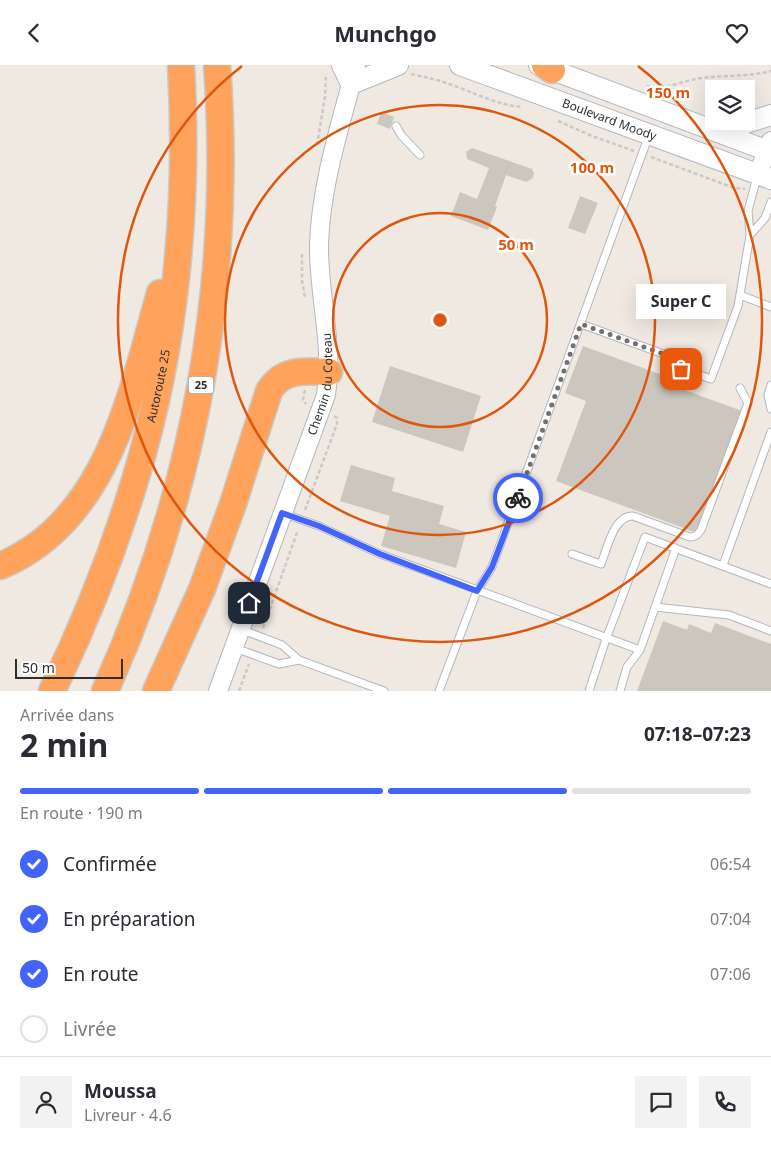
<!DOCTYPE html>
<html lang="fr">
<meta charset="utf-8">
<style>
:root{--surface:#fff;--page:#f2f2f3;--text:#2b2b33;--muted:#7c7c81;--line:#e1e1e2;--accent:#4264fb}
body{margin:0;font-family:"Noto Sans",sans-serif;background:var(--page);color:var(--text);height:100vh;display:flex;flex-direction:column;font-size:19px;white-space:nowrap}
*{box-sizing:border-box;margin:0}
p{font-size:16px;color:var(--muted)}
.icon{flex:none;width:28px;height:28px;fill:none;stroke:currentColor;stroke-width:2;stroke-linecap:round;stroke-linejoin:round}
.map{position:relative;height:626px;overflow:hidden}
.panel{display:flex;flex-direction:column;background:var(--surface);flex:1}
.panel>*{flex:none}
.controls{position:absolute;left:705px;top:15px;display:grid;gap:10px}
.controls a{display:grid;place-items:center;width:50px;height:50px;border-radius:0px;background:var(--surface);box-shadow:0 5px 20px #0002;font-size:25px}
.scale{position:absolute;left:15px;bottom:12px;width:108px;box-sizing:border-box;padding-left:5px;border:2px solid #2e2e2e;border-top:0;font-size:14px;line-height:18px;white-space:nowrap;color:#2e2e2e;-webkit-text-stroke:4px #fff;paint-order:stroke}
.pin{position:absolute;display:grid;place-items:center;width:42px;height:42px;color:#fff;margin:-21px;border-radius:10px;box-shadow:0 2px 8px #0006}
.courier{position:absolute;display:grid;place-items:center;width:50px;height:50px;margin:-25px;border:4px solid #4264fb;border-radius:50%;background:#fff;color:#222;box-shadow:0 1px 6px #0007}
.bubble{position:absolute;height:35px;border-radius:0px;background:var(--surface);box-shadow:0 5px 20px #0002;font-size:16px;font-weight:700;line-height:35px;text-align:center}
.overview em{font-style:normal;font-weight:700}
.overview div{display:flex;flex-direction:column-reverse}
.overview{display:flex;align-items:center;justify-content:space-between;height:85px;padding:0 20px}
h1{font-size:32px;font-weight:700;line-height:38px}
.bar{display:grid;grid-template-columns:repeat(4,1fr);gap:8px 5px;align-content:center;height:60px;padding:0 20px}
.bar i{height:6px;border-radius:4px;background:var(--line)}
.bar .on{background:var(--accent)}
.bar p{grid-column:span 4}
.line{display:flex;align-items:center;gap:12px;padding:0 20px;border-top:1px solid var(--line)}
.line div{flex:1}
.round{display:grid;place-items:center;flex:none;width:52px;height:52px;border-radius:0px;background:var(--page)}
ol{padding:0 20px;list-style:none}
li{display:flex;align-items:center;gap:15px;height:55px}
li p{margin-inline-start:auto}
li .icon{padding:5px;border-radius:50%;background:var(--accent);color:#fff;stroke-width:4}
li:last-child{color:var(--muted)}
li i{width:28px;height:28px;border:2px solid var(--line);border-radius:50%}
header{display:flex;justify-content:space-between;align-items:center;height:65px;padding:0 20px;background:var(--surface);font-size:22px;font-weight:700}
.map>svg:first-child{display:block}
.building{fill:#cbc7bf}
.lines{fill:none;stroke-linecap:round;stroke-linejoin:round}
.service-casing{stroke:#b4b7c1;stroke-width:9}
.tertiary-casing{stroke:#b4b7c1;stroke-width:20}
.secondary-casing{stroke:#b4b7c1;stroke-width:22}
.motorway-casing{stroke:#c9c9c9;stroke-width:29}
.path{stroke:#c9c9c9;stroke-width:2.5;stroke-dasharray:4 2.5;stroke-linecap:butt}
.service{stroke:#fff;stroke-width:7}
.tertiary{stroke:#fff;stroke-width:18}
.secondary{stroke:#fff;stroke-width:20}
.motorway{stroke:#ffa35c;stroke-width:26}
.done{stroke:#726f6d;stroke-width:5;stroke-dasharray:0 9}
.route{stroke:#4264fb;stroke-width:6}
.ring{fill:none;stroke:#df570e;stroke-width:2.5}
.labels{text-anchor:middle;stroke-width:5;stroke-linejoin:round;paint-order:stroke}
.shield{fill:#fff;stroke:#6d6d6d;stroke-width:1}
.shield-label{font-size:11px;font-weight:bold;fill:#2e2e2e}
.street-label{font-size:12px;fill:#2e2e2e;stroke:#fff}
.centre{fill:#df570e;stroke:#fff;stroke-width:2.5}
.ring-label{font-size:15px;text-anchor:middle;font-weight:bold;fill:#df570e;stroke:#fff;stroke-width:5;stroke-linejoin:round;paint-order:stroke}
</style>
<header><svg class="icon" aria-label="back" viewBox="0 0 24 24"><path d="M15 5l-7 7 7 7"/></svg>Munchgo<svg class="icon" aria-label="heart" viewBox="0 0 24 24"><path d="M12 20l-8-8c-3-5 5-10 8-4 3-6 11-1 8 4z"/></svg></header>
<div class="map">
<svg width="771" height="626" viewBox="0 0 771 626">
<rect width="100%" height="100%" fill="#efe9e1"/>
<path class="building" d="M 381,47 L 394,52 L 390,64 L 377,59 Z
M 472,83 L 532,104 L 534,108 L 533,113 L 526,117 L 506,110 L 495,141 L 497,142 L 488,165 L 451,151 L 460,127 L 477,134 L 489,103 L 467,94 L 466,87 Z
M 580,131 L 598,138 L 585,169 L 568,163 Z
M 583,281 L 665,311 L 663,317 L 742,346 L 697,468 L 556,416 L 586,336 L 565,328 Z
M 390,301 L 481,331 L 463,387 L 372,357 Z
M 351,400 L 395,413 L 392,426 L 444,441 L 439,459 L 466,467 L 456,503 L 381,481 L 390,451 L 340,436 Z
M 663,556 L 687,565 L 689,559 L 711,568 L 715,558 L 771,579 L 771,626 L 637,626 Z"/>
<g class="lines">
<defs>
<path id="service" d="M 396,61 L 401,70 L 420,90
M 750,170 L 765,153 L 771,137
M 740,230 L 771,242
M 581,259 L 669,291 L 681,303 L 711,314 L 738,241 L 750,170 L 748,146 L 757,112
M 771,320 L 768,330 L 771,344
M 282,448 L 319,461 L 380,489 L 640,585
M 572,489 L 601,499 C 607,484 614,450 633,451 L 690,472 C 695,472 698,470 701,465 L 748,338 L 740,323
M 723,500 L 771,367
M 655,542 L 729,550 L 771,566
M 240,564 L 282,580 L 299,595 L 384,626
M 235,583 L 279,599 L 299,595
M 439,626 L 477,526 L 492,502 L 649,70
M 589,626 L 606,574 L 645,472 L 771,519
M 620,626 L 627,602 L 640,585 L 676,483"/>
<g id="tertiary">
<path d="M 758,109 L 771,76"/>
<path id="s1" d="M 218,626 L 326,330 C 334,279 318,229 319,179 C 321,118 341,59 356,0"/>
</g>
<g id="secondary">
<path d="M 342,0 L 351,19 L 398,0"/>
<path id="s2" d="M 460,0 L 771,114"/>
<path d="M 539,0 L 771,87"/>
<path d="M 718,67 L 771,50"/>
</g>
<g id="motorway">
<path d="M 545,0 L 552,5"/>
<path d="M 0,501 C 108,456 131,329 160,228"/>
<path id="s3" d="M 52,626 C 85,558 113,488 135,415 C 176,282 189,138 181,0"/>
<path d="M 105,626 C 194,428 233,217 217,0"/>
<path d="M 156,626 L 202,524 L 233,439 L 269,326 C 283,303 305,306 329,307"/>
</g>
</defs>
<use href="#service" class="service-casing"/>
<use href="#tertiary" class="tertiary-casing"/>
<use href="#secondary" class="secondary-casing"/>
<use href="#motorway" class="motorway-casing"/>
<path class="path" d="M 411,9 C 424,12 436,14 449,19 C 473,27 497,40 522,42
M 647,21 C 666,25 682,16 701,13 C 724,10 748,12 771,6
M 558,56 L 592,71 L 634,86
M 317,80 L 325,32 L 326,9
M 651,92 L 734,123 L 745,124
M 302,189 L 302,216 L 305,233
M 305,325 L 303,335 L 306,339
M 305,445 L 337,359 L 337,353 L 334,351
M 263,563 L 298,465
M 239,626 L 249,599"/>
<use href="#service" class="service"/>
<use href="#tertiary" class="tertiary"/>
<use href="#secondary" class="secondary"/>
<use href="#motorway" class="motorway"/>
</g>
<g class="lines">
<path class="done" d="M 518,433 L 581,259 L 669,291 L 681,304"/>
<path class="route" d="M 249,538 L 282,448 L 319,461 L 380,489 L 477,526 L 492,502 L 518,433"/>
</g>
<g class="ring">
<circle cx="440" cy="255" r="107"/>
<circle cx="440" cy="255" r="215"/>
<path d="M638 1A322 322 0 1 1 242 1"/>
</g>
<g class="labels">
<rect class="shield" x="188.5" y="311.5" width="25" height="17" rx="4"/>
<g class="shield-label">
<text x="201" y="324">25</text>
</g>
<g class="street-label">
<text dy="4" stroke="none"><textPath href="#s2" startOffset="159">Boulevard Moody</textPath></text>
<text dy="4" stroke="none"><textPath href="#s1" startOffset="325">Chemin du Coteau</textPath></text>
<text dy="4" stroke="none"><textPath href="#s3" startOffset="324">Autoroute 25</textPath></text>
</g>
</g>
<circle cx="440" cy="255" r="8" class="centre"/>
<g class="ring-label">
<text x="668" y="33">150 m</text>
<text x="592" y="108">100 m</text>
<text x="516" y="185">50 m</text>
</g>
</svg>
<div class="controls">
<a><svg class="icon" aria-label="layers" viewBox="0 0 24 24"><path d="M12 4l9 5-9 5-9-5zM3 14l9 5 9-5"/></svg></a>
</div>
<div class="scale">50 m</div>
<div class="pin" style="left:681px;top:304px;background:#ea580c"><svg class="icon" aria-label="bag" viewBox="0 0 24 24"><path d="M5 8h14l-1 12H6zM9 8a3 3 0 0 1 6 0"/></svg></div>
<div class="pin" style="left:249px;top:538px;background:#1f2937"><svg class="icon" aria-label="home" viewBox="0 0 24 24"><path d="M3 11l9-7 9 7M6 9v11h12V9"/></svg></div>
<div class="courier" style="left:518px;top:433px"><svg class="icon" aria-label="bike" viewBox="0 0 24 24"><circle cx="6" cy="16" r="4"/><circle cx="18" cy="16" r="4"/><path d="M6 16l4-8h5l3 8M10 8l3 8H6M13 5h3"/></svg></div>
<div class="bubble" style="left:636px;top:219px;width:90px">Super C</div>
</div>
<section class="panel">
<div class="overview"><div><h1>2 min</h1><p>Arrivée dans</p></div><em>07:18–07:23</em></div>
<div class="bar"><i class="on"></i><i class="on"></i><i class="on"></i><i></i><p>En route · 190 m</p></div>
<ol>
<li><svg class="icon" aria-label="check" viewBox="0 0 24 24"><path d="M5 12l5 5 9-10"/></svg>Confirmée<p>06:54</p></li>
<li><svg class="icon" aria-label="check" viewBox="0 0 24 24"><path d="M5 12l5 5 9-10"/></svg>En préparation<p>07:04</p></li>
<li><svg class="icon" aria-label="check" viewBox="0 0 24 24"><path d="M5 12l5 5 9-10"/></svg>En route<p>07:06</p></li>
<li><i></i>Livrée</li>
</ol>
<div class="line" style="height:90px"><a class="round"><svg class="icon" aria-label="person" viewBox="0 0 24 24"><circle cx="12" cy="8" r="4"/><path d="M4 21q1-7 8-7t8 7"/></svg></a><div><b>Moussa</b><p>Livreur · 4.6</p></div><a class="round"><svg class="icon" aria-label="chat" viewBox="0 0 24 24"><path d="M4 5h16v11H9l-5 4z"/></svg></a><a class="round"><svg class="icon" aria-label="phone" viewBox="0 0 24 24"><path d="M5 4h4l2 5-3 2q2 4 5 5l2-3 5 2v4C11 20 4 13 5 4z"/></svg></a></div>
</section>
